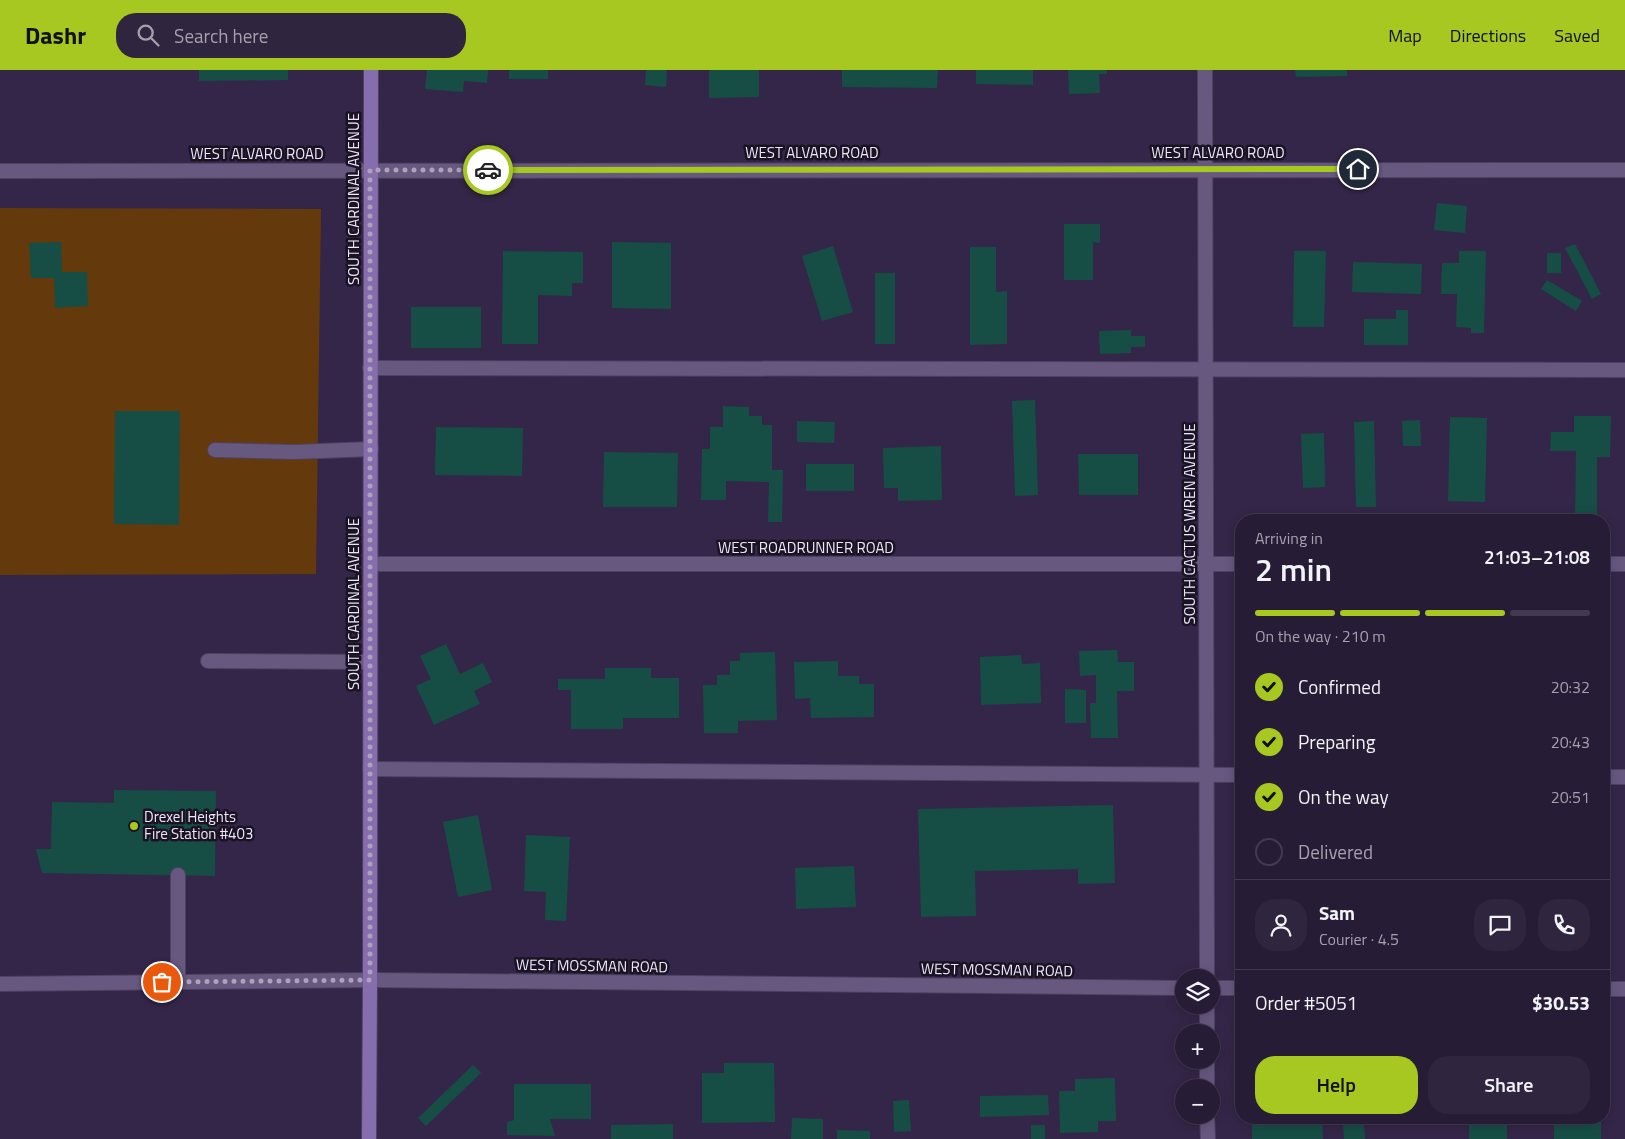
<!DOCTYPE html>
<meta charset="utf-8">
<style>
:root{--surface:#271c36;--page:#2f253e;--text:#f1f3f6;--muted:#a4a1ad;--line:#433a51;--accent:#a6c820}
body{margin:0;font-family:"Titillium Web",sans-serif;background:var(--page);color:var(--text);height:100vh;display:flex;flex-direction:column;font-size:19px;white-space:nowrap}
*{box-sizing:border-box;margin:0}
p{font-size:16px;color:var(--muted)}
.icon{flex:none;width:28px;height:28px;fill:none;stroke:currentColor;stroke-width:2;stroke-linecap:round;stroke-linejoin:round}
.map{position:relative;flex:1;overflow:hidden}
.sheet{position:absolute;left:1235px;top:444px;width:375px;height:610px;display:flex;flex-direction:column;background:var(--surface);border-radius:20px;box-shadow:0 2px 12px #0003,0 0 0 1px var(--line)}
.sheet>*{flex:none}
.controls{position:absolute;left:1175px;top:899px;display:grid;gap:10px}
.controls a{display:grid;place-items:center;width:45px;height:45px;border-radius:50%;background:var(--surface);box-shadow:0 2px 12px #0003,0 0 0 1px var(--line);font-size:25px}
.pin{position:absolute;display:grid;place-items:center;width:42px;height:42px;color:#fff;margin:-21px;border:2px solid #fff;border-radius:50%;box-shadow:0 1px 5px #0007}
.courier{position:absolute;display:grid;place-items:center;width:50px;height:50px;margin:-25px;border:4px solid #a6c820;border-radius:50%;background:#fff;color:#222;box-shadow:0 1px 6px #0007}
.overview em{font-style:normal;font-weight:600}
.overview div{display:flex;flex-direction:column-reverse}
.overview{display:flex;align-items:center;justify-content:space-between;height:85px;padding:0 20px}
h1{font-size:32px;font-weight:600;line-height:38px}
.bar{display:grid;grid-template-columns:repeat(4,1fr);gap:8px 5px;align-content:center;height:60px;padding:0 20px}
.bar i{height:6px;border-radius:4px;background:var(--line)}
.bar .active{background:var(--accent)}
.bar p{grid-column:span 4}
.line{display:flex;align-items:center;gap:12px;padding:0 20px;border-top:1px solid var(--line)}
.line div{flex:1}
.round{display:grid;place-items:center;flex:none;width:52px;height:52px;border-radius:20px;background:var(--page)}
ol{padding:0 20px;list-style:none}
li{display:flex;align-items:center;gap:15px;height:55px}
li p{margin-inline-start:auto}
li .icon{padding:5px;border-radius:50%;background:var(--accent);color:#111;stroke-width:4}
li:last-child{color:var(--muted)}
li i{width:28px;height:28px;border:2px solid var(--line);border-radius:50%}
.action{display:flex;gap:10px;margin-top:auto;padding:10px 20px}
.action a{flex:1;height:58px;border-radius:20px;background:var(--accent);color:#111;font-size:20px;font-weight:600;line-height:58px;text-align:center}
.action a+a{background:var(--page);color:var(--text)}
header{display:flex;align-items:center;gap:30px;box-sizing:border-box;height:70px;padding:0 25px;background:var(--accent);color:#111}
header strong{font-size:24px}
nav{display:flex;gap:28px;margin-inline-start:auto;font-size:18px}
.search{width:350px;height:45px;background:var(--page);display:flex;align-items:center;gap:12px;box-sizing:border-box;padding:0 18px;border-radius:20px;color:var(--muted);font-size:19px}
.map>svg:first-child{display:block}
.green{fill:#64390b}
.building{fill:#164e45}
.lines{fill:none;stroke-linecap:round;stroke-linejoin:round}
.service-casing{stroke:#4e4161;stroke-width:16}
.minor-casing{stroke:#4e4161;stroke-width:16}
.secondary-casing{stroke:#4e4161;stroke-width:16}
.service{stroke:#675880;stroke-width:14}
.minor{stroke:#675880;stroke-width:14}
.secondary{stroke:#866dae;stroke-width:14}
.done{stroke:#aca2bc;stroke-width:5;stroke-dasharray:0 9}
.route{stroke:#a6c820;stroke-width:6}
.poi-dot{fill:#a6c820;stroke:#191322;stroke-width:2}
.labels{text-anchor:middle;stroke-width:5;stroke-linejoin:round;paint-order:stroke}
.street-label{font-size:15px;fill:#ede5fb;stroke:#191322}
.poi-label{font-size:15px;fill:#ede5fb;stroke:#191322;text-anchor:start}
</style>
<header>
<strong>Dashr</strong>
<div class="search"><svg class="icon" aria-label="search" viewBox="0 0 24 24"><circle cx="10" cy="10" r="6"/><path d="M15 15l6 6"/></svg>Search here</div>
<nav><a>Map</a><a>Directions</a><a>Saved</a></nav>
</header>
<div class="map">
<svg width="1625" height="1069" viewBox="0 0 1625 1069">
<rect width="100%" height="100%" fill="#342648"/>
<path class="green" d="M 0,138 L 321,139 L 316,504 L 0,505 Z"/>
<path class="building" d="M 199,0 L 288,0 L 288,10 L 199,11 Z
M 427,0 L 488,0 L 487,13 L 464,11 L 463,22 L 425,19 Z
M 509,0 L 548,0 L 548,9 L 509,9 Z
M 646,0 L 667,0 L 666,17 L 645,15 Z
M 709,0 L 759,0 L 759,27 L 709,28 Z
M 842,0 L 938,0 L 937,18 L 842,17 Z
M 976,0 L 1033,0 L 1033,15 L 976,14 Z
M 1068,0 L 1107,0 L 1107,4 L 1099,4 L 1100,23 L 1069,24 Z
M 1295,0 L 1347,0 L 1347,6 L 1296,7 Z
M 1437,133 L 1467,136 L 1465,163 L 1434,160 Z
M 1064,154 L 1100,154 L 1100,173 L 1093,172 L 1093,210 L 1064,210 Z
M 61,172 L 62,202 L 87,202 L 88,236 L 55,238 L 54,208 L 31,208 L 29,173 Z
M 612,172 L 671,173 L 671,239 L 612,238 Z
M 1575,174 L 1601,224 L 1592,229 L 1565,178 Z
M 833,176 L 853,242 L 822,251 L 802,186 Z
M 970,177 L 996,177 L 996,222 L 1007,221 L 1007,274 L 970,275 Z
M 503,181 L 583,182 L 583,213 L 572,213 L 572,226 L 538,225 L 538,274 L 502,274 Z
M 1294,181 L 1326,181 L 1324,257 L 1293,257 Z
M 1459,181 L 1486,181 L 1484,263 L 1471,263 L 1471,258 L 1456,257 L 1457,224 L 1441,224 L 1442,193 L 1459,193 Z
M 1547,183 L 1561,183 L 1561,203 L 1547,203 Z
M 1353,192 L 1422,194 L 1421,224 L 1352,222 Z
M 875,203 L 895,203 L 895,274 L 875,274 Z
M 1547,210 L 1582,231 L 1576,241 L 1541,219 Z
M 411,237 L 481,237 L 481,278 L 411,278 Z
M 1396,240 L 1408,240 L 1408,275 L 1364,275 L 1364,249 L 1396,249 Z
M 1131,260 L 1131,266 L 1145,266 L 1145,277 L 1131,277 L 1131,283 L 1100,284 L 1099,261 Z
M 1035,330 L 1038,425 L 1015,426 L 1012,331 Z
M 723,336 L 749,337 L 749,346 L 762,346 L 762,355 L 772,355 L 772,400 L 783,400 L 782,452 L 768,452 L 769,412 L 726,411 L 726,430 L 701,430 L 702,379 L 710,379 L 710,357 L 723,357 Z
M 115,341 L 180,341 L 179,455 L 114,454 Z
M 1574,346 L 1611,346 L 1610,387 L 1597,387 L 1597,450 L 1575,450 L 1576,381 L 1550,381 L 1551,362 L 1574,362 Z
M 1450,347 L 1487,348 L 1485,432 L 1448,431 Z
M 1420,350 L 1421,376 L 1403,376 L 1402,351 Z
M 797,351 L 835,352 L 834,373 L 797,372 Z
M 1374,351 L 1376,437 L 1356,437 L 1354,352 Z
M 436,357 L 523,358 L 522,406 L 435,405 Z
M 1324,363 L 1325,417 L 1303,418 L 1301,364 Z
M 941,376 L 942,430 L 898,431 L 898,418 L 884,418 L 883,378 Z
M 604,382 L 678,383 L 677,437 L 603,437 Z
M 1078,384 L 1138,384 L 1138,425 L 1079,425 Z
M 806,394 L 854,394 L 854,421 L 806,421 Z
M 446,574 L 460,604 L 483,593 L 492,612 L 474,621 L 480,634 L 434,655 L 416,616 L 431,609 L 420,586 Z
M 1117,580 L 1118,592 L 1134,592 L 1134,621 L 1117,621 L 1118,668 L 1091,668 L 1090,633 L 1096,633 L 1096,605 L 1080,606 L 1079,581 Z
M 775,582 L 777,650 L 738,651 L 738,663 L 704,663 L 703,615 L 717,615 L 717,605 L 730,605 L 730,591 L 740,591 L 740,583 Z
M 1021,585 L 1022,594 L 1040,593 L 1041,633 L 981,635 L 980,587 Z
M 838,591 L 838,606 L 859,606 L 859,614 L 874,614 L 874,647 L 811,648 L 810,628 L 795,629 L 794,592 Z
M 605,598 L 651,598 L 651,608 L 679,608 L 679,648 L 623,648 L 623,659 L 571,659 L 571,620 L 558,620 L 558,609 L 605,609 Z
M 1604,610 L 1607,610 L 1607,626 L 1604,626 Z
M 1065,619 L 1086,620 L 1086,653 L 1065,653 Z
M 114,720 L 216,721 L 215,806 L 42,803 L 36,779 L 51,779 L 52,732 L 114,733 Z
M 1113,735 L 1115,813 L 1078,814 L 1078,799 L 975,801 L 976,846 L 921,847 L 918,739 Z
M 478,745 L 492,820 L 458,827 L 443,752 Z
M 526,765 L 570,767 L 566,851 L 545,850 L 546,822 L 524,821 Z
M 854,796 L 856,837 L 796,839 L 795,798 Z
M 724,993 L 774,993 L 775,1052 L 702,1053 L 702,1003 L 724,1003 Z
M 473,995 L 481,1003 L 426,1056 L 418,1048 Z
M 1115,1008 L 1116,1051 L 1098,1051 L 1098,1062 L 1060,1063 L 1059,1021 L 1075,1021 L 1075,1009 Z
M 514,1014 L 591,1014 L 591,1049 L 550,1049 L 555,1066 L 507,1065 L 507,1052 L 514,1050 Z
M 1048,1025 L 1049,1045 L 980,1047 L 980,1026 Z
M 909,1030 L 911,1061 L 894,1062 L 893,1031 Z
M 792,1048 L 823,1049 L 823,1069 L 791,1069 Z
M 1271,1048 L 1322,1048 L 1323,1069 L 1252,1069 L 1252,1051 L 1271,1050 Z
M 1469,1048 L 1507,1048 L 1507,1069 L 1469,1069 Z
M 1554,1048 L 1601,1048 L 1601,1069 L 1554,1069 Z
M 1343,1053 L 1364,1053 L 1365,1069 L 1344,1069 Z
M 673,1054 L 673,1069 L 611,1069 L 611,1055 Z
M 1031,1055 L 1045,1055 L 1045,1069 L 1031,1069 Z
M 837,1060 L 870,1061 L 870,1069 L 837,1069 Z"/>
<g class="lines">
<defs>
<path id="service" d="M 370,298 L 1625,300
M 215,380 L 295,382 L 371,379
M 208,591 L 370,592
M 370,699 L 1241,705
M 1604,707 L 1625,707
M 178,912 L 178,805"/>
<path id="minor" d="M 1205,0 L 1207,908
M 0,101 L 1625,100
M 371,494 L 1241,494
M 1604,494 L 1625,494
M 0,914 L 370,910 L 1184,918
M 1211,918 L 1241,918
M 1604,919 L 1625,919
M 1207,935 L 1207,962
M 1207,990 L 1207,1018
M 1207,1045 L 1208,1069"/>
<path id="secondary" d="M 369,1069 L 370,910 L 371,0"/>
</defs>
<use href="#service" class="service-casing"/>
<use href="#minor" class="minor-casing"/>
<use href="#secondary" class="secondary-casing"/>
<use href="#service" class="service"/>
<use href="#minor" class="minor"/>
<use href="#secondary" class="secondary"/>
</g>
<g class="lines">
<path class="done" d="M 162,912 L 370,910 L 370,100 L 488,100"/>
<path class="route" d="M 488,100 L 1358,99"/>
</g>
<circle class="poi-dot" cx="134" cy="756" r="5"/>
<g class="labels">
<g class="street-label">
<text x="812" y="88">WEST ALVARO ROAD</text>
<text x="1218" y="88">WEST ALVARO ROAD</text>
<text x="257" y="89">WEST ALVARO ROAD</text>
<text transform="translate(354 129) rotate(-90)" y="5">SOUTH CARDINAL AVENUE</text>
<text transform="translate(1190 454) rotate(-90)" y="5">SOUTH CACTUS WREN AVENUE</text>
<text x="806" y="483">WEST ROADRUNNER ROAD</text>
<text transform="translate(354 534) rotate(-90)" y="5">SOUTH CARDINAL AVENUE</text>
<text transform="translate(592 896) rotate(1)" y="5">WEST MOSSMAN ROAD</text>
<text transform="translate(997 900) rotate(1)" y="5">WEST MOSSMAN ROAD</text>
</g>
<g class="poi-label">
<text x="144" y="752">Drexel Heights<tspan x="144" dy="17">Fire Station #403</tspan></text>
</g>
</g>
</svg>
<div class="controls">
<a><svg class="icon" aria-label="layers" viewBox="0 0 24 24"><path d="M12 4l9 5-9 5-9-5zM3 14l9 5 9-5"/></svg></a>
<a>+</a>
<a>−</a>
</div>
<div class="pin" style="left:162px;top:912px;background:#ea580c"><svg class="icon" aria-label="bag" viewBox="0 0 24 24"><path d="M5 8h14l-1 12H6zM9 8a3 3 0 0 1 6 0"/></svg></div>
<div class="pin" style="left:1358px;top:99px;background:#1f2937"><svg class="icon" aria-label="home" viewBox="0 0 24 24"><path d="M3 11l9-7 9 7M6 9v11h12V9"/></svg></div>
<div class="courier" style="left:488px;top:100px"><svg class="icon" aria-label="car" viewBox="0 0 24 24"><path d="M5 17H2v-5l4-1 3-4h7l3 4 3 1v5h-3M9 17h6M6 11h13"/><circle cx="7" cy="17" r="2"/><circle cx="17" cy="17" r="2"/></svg></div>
<section class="sheet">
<div class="overview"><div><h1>2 min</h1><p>Arriving in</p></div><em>21:03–21:08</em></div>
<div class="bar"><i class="active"></i><i class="active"></i><i class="active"></i><i></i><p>On the way · 210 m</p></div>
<ol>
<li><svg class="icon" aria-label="check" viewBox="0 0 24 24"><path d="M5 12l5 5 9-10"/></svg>Confirmed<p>20:32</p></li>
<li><svg class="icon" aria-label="check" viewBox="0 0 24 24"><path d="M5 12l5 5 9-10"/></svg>Preparing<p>20:43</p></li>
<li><svg class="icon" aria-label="check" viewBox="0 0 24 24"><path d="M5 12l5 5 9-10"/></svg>On the way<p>20:51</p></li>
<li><i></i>Delivered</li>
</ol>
<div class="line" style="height:90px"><a class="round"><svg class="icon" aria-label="person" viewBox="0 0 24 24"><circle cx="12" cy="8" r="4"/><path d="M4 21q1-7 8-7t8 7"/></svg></a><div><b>Sam</b><p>Courier · 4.5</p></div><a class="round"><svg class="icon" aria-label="chat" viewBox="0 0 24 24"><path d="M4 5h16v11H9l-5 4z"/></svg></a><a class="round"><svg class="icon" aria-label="phone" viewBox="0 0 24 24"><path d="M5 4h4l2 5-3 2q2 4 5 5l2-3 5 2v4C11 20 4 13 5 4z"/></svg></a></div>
<div class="line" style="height:65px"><div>Order #5051</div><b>$30.53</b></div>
<div class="action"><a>Help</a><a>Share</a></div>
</section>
</div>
